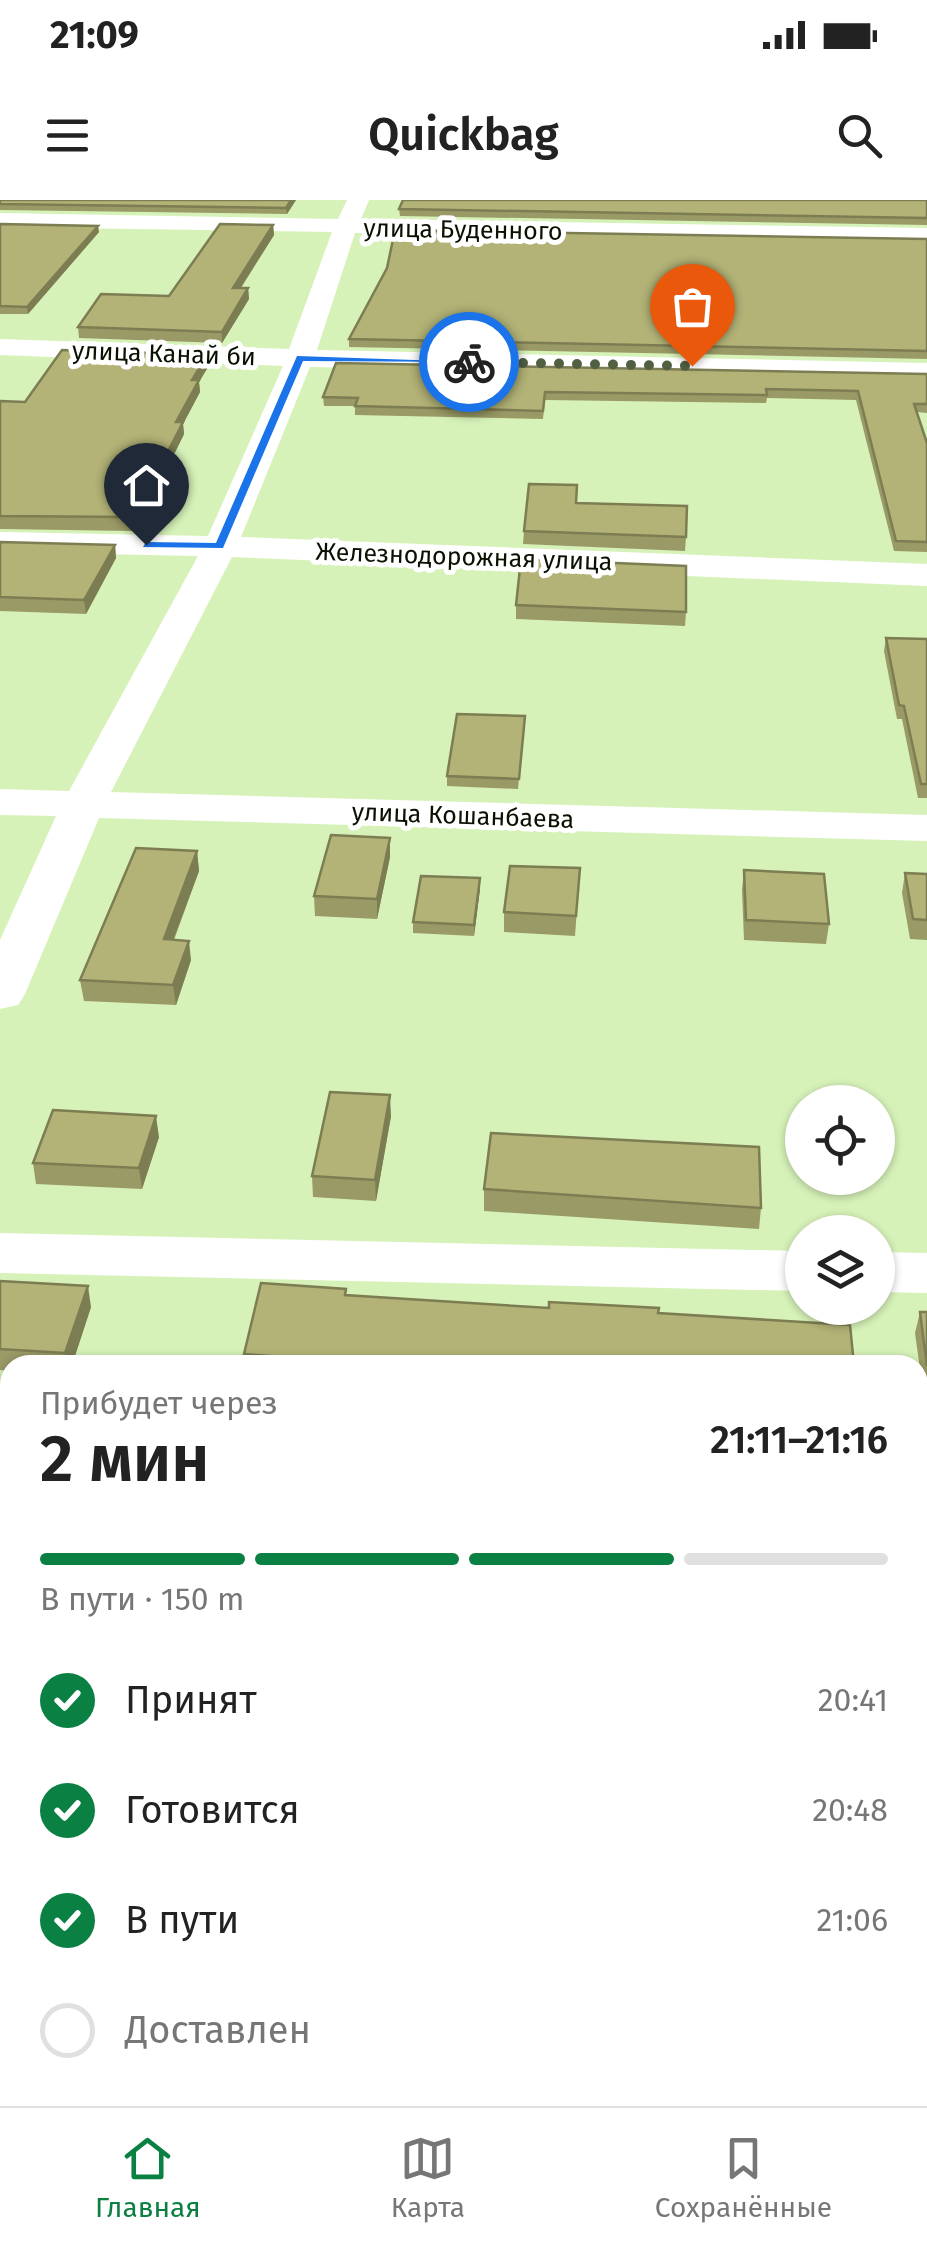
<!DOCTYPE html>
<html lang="ru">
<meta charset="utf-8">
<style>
:root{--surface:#fff;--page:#f6f6f6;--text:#222;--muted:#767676;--line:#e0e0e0;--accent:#0b8043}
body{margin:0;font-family:"Fira Sans",sans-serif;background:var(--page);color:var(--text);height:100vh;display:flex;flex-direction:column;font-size:38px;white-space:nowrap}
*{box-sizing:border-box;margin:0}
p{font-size:32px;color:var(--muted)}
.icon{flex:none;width:55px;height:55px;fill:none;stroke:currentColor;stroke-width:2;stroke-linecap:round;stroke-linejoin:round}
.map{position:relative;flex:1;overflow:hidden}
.sheet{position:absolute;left:0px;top:1155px;width:928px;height:752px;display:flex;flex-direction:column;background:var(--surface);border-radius:30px 30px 0 0;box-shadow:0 2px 8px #0004}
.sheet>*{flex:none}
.controls{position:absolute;left:785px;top:885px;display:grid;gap:20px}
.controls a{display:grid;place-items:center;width:110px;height:110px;border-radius:50%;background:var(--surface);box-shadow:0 2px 8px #0004;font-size:50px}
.pin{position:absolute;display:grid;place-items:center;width:85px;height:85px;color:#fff;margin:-102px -42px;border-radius:50% 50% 50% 0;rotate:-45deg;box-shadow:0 0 10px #0007}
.pin .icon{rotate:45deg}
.courier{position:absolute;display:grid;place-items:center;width:100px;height:100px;margin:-50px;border:8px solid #1a73e8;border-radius:50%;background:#fff;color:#222;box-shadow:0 2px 12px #0007}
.summary em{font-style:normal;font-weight:600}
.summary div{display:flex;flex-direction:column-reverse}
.summary{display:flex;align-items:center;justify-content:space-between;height:170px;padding:0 40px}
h1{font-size:65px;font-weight:600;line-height:75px}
.bar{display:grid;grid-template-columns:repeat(4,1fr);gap:15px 10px;align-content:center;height:120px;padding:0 40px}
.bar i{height:12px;border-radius:8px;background:var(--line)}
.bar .active{background:var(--accent)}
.bar p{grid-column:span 4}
ol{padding:0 40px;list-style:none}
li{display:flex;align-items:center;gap:30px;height:110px}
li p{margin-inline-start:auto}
li .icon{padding:10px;border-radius:50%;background:var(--accent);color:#fff;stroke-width:4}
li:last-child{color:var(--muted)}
li i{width:55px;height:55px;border:5px solid var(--line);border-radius:50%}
.status{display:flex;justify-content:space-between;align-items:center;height:70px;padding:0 50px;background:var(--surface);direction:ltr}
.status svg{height:28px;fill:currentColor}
header{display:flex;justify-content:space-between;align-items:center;height:130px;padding:0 40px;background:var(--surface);font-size:45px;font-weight:600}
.menu{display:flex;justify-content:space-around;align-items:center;height:140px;border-top:2px solid var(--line);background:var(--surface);font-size:28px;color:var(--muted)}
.menu a{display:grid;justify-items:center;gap:5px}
.menu .active{color:var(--accent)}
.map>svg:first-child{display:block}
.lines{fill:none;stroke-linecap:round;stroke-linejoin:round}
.minor{fill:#fff;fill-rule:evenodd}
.wall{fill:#9a9a66}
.shaded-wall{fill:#7d7d53}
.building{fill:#b3b377;stroke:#7d7d53;stroke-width:2.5}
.route{fill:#1a73e8}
.done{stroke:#516041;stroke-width:10;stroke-dasharray:0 18}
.labels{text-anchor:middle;stroke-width:10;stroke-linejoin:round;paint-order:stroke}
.far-street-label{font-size:25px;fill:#091101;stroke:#fff}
</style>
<div class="status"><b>21:09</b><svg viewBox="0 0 49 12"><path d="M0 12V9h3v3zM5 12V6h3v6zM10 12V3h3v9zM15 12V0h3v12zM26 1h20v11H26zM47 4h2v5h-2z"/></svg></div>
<header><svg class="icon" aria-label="menu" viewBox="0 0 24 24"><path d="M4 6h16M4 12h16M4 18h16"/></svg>Quickbag<svg class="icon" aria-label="search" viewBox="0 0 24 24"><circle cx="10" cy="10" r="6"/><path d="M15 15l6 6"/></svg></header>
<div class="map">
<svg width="927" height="1906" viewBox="0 0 927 1906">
<rect width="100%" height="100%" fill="#d7f2b9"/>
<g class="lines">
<path class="minor" d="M 347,0 L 369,0 L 361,19 L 927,28 L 927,42 L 355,33 L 317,150 L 927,163 L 927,179 L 310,167 L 241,337 L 927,364 L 927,386 L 232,357 L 111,592 L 927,615 L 927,641 L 99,618 L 25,794 L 18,805 L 0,809 L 0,740 L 56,616 L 0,615 L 0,589 L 69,591 L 198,356 L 0,352 L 0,332 L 208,336 L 283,166 L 0,155 L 0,139 L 289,149 L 332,32 L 0,27 L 0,13 L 338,19 Z
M 0,1033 L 802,1051 L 802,1091 L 0,1073 Z
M 878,1052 L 927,1053 L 927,1093 L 878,1092 Z"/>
</g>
<path class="wall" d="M 0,0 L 296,0 L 287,14 L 0,10 Z
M 927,0 L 927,25 L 400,16 L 399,9 Z
M 0,24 L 99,32 L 28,114 L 0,114 Z
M 273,25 L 274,35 L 241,88 L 248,88 L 249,99 L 222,143 L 79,138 L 78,127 L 169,96 Z
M 927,39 L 927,159 L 349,147 L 349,139 Z
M 207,155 L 208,167 L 199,182 L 200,192 L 183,224 L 184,234 L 139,326 L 131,331 L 0,329 L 0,201 L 25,202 Z
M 927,174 L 927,213 L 917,212 L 927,243 L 927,352 L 894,351 L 856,200 L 767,198 L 766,203 L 545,200 L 543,219 L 355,215 L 355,206 L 324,206 L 323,197 Z
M 576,303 L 686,337 L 685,351 L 523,344 L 524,331 Z
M 0,342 L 115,345 L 116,358 L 86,414 L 0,411 Z
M 516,405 L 686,412 L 685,426 L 516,419 Z
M 886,438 L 927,439 L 927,598 L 918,598 L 902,519 L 897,519 L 884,451 Z
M 525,516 L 518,589 L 447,586 L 447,576 Z
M 390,638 L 390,657 L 377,719 L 315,716 L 314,696 Z
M 197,651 L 199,671 L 174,740 L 191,760 L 176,805 L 84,801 L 80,780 Z
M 580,668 L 575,736 L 504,732 L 504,712 Z
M 744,670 L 829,724 L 826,744 L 744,740 L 742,690 Z
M 905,673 L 927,674 L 927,740 L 910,739 L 902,693 Z
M 480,689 L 474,736 L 413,733 L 413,722 Z
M 391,916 L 376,1001 L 313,997 L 312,976 Z
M 159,937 L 142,989 L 36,984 L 33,963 Z
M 484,989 L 761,1008 L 759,1029 L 484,1011 Z
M 0,1081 L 91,1107 L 72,1165 L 10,1165 L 10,1171 L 0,1170 Z
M 347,1096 L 549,1108 L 658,1113 L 854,1165 L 246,1165 L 244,1154 Z
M 920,1112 L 927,1112 L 927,1191 L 923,1191 L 915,1133 Z
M 562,1898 L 918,1898 L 927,1906 L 653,1906 Z"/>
<path class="shaded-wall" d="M 291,0 L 296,0 L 287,14 L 286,8 Z
M 273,25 L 274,35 L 234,98 L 233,88 Z
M 98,26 L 99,32 L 28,114 L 27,107 Z
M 248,88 L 249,99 L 222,143 L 222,132 Z
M 207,155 L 208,167 L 199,182 L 200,192 L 183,224 L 184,234 L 139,326 L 131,331 L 130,317 L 176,222 L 192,180 Z
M 115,345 L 116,358 L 86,414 L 84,400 Z
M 390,638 L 390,657 L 377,719 L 377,699 Z
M 197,651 L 199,671 L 166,759 L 164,739 Z
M 480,678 L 480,689 L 474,736 L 474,725 Z
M 189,741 L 191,760 L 176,805 L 173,785 Z
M 390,895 L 391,916 L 376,1001 L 375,980 Z
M 156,916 L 159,937 L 142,989 L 139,968 Z
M 88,1086 L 91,1107 L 72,1165 L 67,1165 L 65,1153 Z"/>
<path class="building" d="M 0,0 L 291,0 L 286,8 L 0,4 Z
M 403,0 L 927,0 L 927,18 L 399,9 Z
M 0,24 L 98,26 L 27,107 L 0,106 Z
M 220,24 L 273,25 L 233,88 L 248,88 L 222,132 L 78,127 L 101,94 L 169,96 Z
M 395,30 L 927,39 L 927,151 L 349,139 L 387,68 Z
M 62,150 L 207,155 L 192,180 L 199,180 L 176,222 L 183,222 L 137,312 L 130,317 L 0,316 L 0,201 L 25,202 Z
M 336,163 L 927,174 L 927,204 L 914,204 L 927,243 L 927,342 L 896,341 L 858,191 L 766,189 L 767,195 L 545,192 L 543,211 L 355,206 L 358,198 L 323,197 Z
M 529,284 L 577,285 L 576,303 L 687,306 L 686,337 L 524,331 Z
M 0,342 L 115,345 L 84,400 L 0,397 Z
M 521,359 L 686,366 L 686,412 L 516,405 Z
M 886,438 L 927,439 L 927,584 L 921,584 L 904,506 L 899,505 Z
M 457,514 L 525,516 L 519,579 L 447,576 Z
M 331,635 L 390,638 L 377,699 L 314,696 Z
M 136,648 L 197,651 L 164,739 L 189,741 L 173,785 L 80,780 Z
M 510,666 L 580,668 L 576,716 L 504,712 Z
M 744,670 L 824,674 L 829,724 L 746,720 Z
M 905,673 L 927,674 L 927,720 L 913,719 Z
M 421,676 L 480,678 L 474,725 L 413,722 Z
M 330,892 L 390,895 L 375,980 L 312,976 Z
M 53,910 L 156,916 L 139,968 L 33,963 Z
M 491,933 L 759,947 L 761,1008 L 484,989 Z
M 0,1081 L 88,1086 L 65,1153 L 0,1149 Z
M 261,1083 L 346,1089 L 345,1095 L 549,1108 L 549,1102 L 659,1108 L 658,1113 L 850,1125 L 854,1165 L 701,1165 L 658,1162 L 658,1165 L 582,1165 L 478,1159 L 477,1165 L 388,1165 L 244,1154 Z
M 920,1112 L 927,1112 L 927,1166 Z
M 918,1807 L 927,1808 L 927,1906 L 791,1906 L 708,1899 L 918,1898 Z"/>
<path class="route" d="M 297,156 L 473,162 L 303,161 L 223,348 L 143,347 L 146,342 L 216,343 Z"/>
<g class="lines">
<path class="done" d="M 469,162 L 692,166"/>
</g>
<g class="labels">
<g class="far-street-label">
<text transform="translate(463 29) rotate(1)" y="9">улица Буденного</text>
<text transform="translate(164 153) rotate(2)" y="9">улица Канай би</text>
<text transform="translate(464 356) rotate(2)" y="9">Железнодорожная улица</text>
<text transform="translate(463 615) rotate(2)" y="9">улица Кошанбаева</text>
</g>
</g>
</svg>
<div class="controls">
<a><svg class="icon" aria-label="locate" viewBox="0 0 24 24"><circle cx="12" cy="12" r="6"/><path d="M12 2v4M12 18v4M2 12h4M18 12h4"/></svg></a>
<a><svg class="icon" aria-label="layers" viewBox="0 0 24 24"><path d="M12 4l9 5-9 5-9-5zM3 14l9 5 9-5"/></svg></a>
</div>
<div class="pin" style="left:692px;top:166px;background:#ea580c"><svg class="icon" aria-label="bag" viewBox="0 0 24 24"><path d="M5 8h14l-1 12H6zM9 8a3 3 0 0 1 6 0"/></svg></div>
<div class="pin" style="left:146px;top:345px;background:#1f2937"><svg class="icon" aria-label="home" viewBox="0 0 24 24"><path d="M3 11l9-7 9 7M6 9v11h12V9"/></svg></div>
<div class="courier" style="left:469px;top:162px"><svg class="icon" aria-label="bike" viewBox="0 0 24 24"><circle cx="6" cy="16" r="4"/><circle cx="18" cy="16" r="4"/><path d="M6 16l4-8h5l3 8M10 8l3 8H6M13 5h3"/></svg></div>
<section class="sheet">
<div class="summary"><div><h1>2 мин</h1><p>Прибудет через</p></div><em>21:11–21:16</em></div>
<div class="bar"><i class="active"></i><i class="active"></i><i class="active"></i><i></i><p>В пути · 150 m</p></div>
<ol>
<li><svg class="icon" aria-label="check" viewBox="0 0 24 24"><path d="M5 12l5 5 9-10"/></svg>Принят<p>20:41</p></li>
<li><svg class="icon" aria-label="check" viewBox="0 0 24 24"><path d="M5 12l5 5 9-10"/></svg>Готовится<p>20:48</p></li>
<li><svg class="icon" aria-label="check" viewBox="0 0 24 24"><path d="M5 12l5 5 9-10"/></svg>В пути<p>21:06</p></li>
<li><i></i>Доставлен</li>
</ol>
</section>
</div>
<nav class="menu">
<a class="active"><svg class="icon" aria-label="home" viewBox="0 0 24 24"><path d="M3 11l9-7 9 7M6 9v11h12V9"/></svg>Главная</a>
<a><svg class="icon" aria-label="map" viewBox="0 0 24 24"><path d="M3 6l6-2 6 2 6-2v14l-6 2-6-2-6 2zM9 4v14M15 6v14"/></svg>Карта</a>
<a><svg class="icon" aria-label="saved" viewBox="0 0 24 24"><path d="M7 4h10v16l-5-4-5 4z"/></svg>Сохранённые</a>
</nav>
